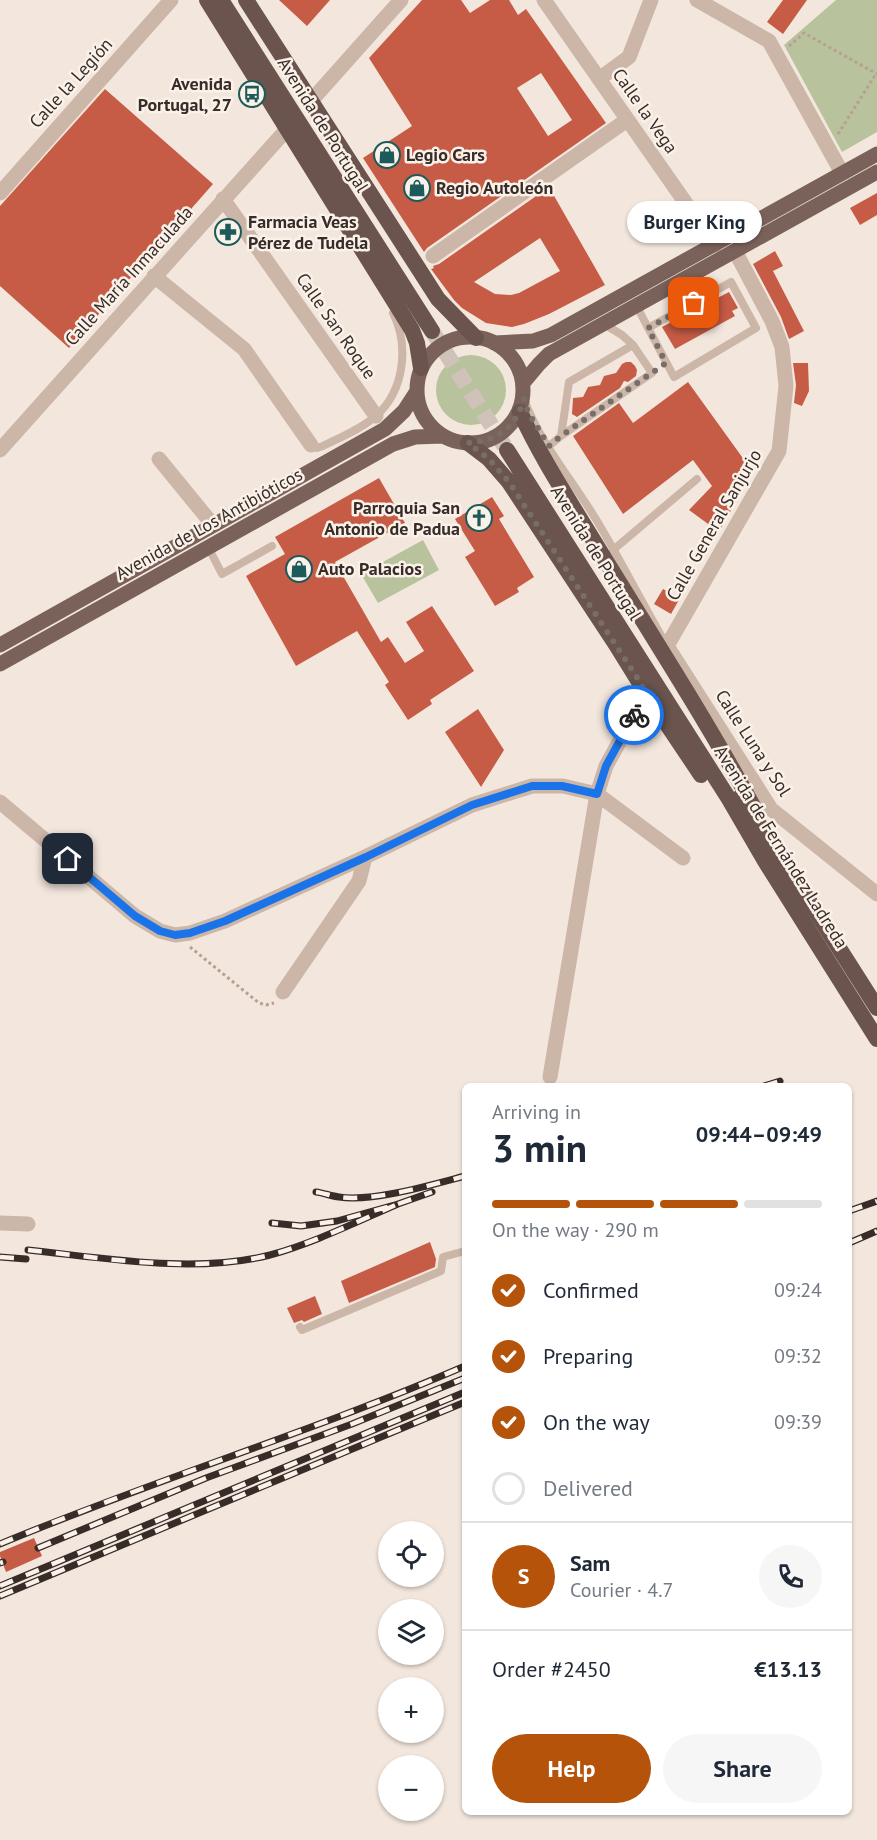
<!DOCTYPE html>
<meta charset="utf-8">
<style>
:root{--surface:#fff;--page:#f6f6f7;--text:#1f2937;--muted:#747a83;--line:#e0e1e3;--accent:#b45309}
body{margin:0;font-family:"PT Sans",sans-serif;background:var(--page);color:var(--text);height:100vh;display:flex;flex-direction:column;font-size:22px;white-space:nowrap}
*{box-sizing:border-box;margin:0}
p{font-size:20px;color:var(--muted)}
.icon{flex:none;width:33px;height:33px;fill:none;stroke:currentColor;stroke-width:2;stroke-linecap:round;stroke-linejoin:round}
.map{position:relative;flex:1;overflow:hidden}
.side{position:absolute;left:462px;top:1083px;width:390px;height:732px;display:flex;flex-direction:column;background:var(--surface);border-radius:9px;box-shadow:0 2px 4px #0004}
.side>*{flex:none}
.buttons{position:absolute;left:378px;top:1521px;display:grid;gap:12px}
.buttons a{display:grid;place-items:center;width:66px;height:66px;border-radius:50%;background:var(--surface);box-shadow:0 2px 4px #0004;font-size:30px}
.pin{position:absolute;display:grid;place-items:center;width:51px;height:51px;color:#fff;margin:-26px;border-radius:12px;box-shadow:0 3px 9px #0006}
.courier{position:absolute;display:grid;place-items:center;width:60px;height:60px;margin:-30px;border:4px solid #1a73e8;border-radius:50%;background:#fff;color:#222;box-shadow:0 2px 8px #0007}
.bubble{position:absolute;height:42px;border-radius:21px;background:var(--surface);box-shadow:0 2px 4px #0004;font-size:20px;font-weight:700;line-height:42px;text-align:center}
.overview em{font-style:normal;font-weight:700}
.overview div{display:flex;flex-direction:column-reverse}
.overview{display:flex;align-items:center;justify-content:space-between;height:102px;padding:0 30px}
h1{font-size:39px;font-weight:700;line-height:45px}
.bar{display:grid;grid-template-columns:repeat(4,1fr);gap:9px 6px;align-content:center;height:72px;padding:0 30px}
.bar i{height:8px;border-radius:4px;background:var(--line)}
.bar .on{background:var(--accent)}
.bar p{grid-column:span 4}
.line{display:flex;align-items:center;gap:15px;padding:0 30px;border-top:2px solid var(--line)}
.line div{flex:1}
.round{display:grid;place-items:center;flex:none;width:63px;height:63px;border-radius:32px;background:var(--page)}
ol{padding:0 30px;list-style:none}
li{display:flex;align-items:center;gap:18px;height:66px}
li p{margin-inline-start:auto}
li .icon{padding:6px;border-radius:50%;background:var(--accent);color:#fff;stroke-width:4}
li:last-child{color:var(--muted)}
li i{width:33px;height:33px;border:3px solid var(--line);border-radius:50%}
.primary-button{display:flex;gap:12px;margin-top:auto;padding:12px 30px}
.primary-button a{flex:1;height:69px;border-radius:36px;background:var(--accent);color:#fff;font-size:24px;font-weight:700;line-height:69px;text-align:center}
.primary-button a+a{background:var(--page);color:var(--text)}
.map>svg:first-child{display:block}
.green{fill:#b8c29c}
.building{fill:#c75c46;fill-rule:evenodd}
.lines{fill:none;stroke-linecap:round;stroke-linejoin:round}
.trunk-tunnel{stroke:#cec2b9;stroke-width:16;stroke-dasharray:16 8;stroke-linecap:butt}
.path{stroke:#b7a093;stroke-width:3;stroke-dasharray:3 3;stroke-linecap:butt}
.service{stroke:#cbb6a8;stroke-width:8}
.minor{stroke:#cbb6a8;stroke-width:15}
.primary{stroke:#7a625a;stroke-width:15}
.trunk{stroke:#6a544d;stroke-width:16}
.rail-casing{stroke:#382c29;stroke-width:7}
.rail{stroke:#faf1e9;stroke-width:4.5;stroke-dasharray:14;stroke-linecap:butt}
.done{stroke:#796d68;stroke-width:6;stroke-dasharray:0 10.8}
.route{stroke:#1a73e8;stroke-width:8}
.labels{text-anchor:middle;stroke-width:5;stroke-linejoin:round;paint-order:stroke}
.street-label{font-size:18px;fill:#382c29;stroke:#faf1e9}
.poi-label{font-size:18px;font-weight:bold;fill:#382c29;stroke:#faf1e9;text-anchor:start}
</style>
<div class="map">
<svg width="877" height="1840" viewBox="0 0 877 1840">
<rect width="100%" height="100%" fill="#f3e7dd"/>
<path class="green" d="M 836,0 L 877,0 L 877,132 L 842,152 L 784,45 Z
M436 390a35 35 0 1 1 70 0a35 35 0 1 1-70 0Z
M 423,540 L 439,570 L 378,603 L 361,574 Z"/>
<path class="building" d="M 279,0 L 330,0 L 307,26 Z
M 422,0 L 461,0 L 470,13 L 490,0 L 509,0 L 518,15 L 526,9 L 606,123 L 427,248 L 424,252 L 363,158 L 412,126 L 369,58 ZM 541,73 L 572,120 L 548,136 L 517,88 Z
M 783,0 L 807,0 L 783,34 L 767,22 Z
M 105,89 L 213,184 L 69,348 L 0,286 L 0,206 Z
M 549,187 L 605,285 L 549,314 L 524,324 L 512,327 L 486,323 L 462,308 L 454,300 L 431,269 L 434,268 L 433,266 L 439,264 ZM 540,238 L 560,271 L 519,293 L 511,295 L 495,294 L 474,282 Z
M 877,193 L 877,215 L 860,225 L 850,208 Z
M 775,251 L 783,266 L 773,271 L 804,331 L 789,339 L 781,317 L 753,264 Z
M 729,292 L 738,308 L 732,311 L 735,316 L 675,349 L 662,327 Z
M 626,362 L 631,362 L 635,366 L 637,370 L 636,376 L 628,382 L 624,381 L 620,388 L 577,417 L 572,414 L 573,398 L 583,397 L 588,387 L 600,385 L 604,376 L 616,373 L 622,364 Z
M 793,363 L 808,363 L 809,391 L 802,406 L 794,403 L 796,385 Z
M 688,382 L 750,468 L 748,473 L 751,474 L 719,532 L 689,510 L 712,486 L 693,460 L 623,514 L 573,436 L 619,403 L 633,423 Z
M 379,478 L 405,523 L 335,562 L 381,642 L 388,637 L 405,663 L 424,651 L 406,622 L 432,606 L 474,671 L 430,700 L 432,704 L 408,720 L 385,685 L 389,682 L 357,631 L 296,666 L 246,576 L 285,554 L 275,537 Z
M 492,497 L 504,516 L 499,519 L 534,577 L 517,588 L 519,592 L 495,606 L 465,557 L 475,551 L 455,519 Z
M 663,589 L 680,598 L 671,614 L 654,604 Z
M 478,709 L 504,750 L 481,787 L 445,732 Z
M 430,1242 L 436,1259 L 435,1267 L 349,1303 L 341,1281 Z
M 315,1296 L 322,1314 L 304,1322 L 302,1320 L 294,1323 L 287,1308 Z
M 34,1538 L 42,1556 L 6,1572 L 0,1556 L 0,1552 Z"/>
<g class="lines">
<path class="trunk-tunnel" d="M 432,331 L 507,450"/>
<path class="path" d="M 789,46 L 804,33 L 877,74
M 838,134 L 876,74
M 190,947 L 259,1003 L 266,1005 L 274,1003"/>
<path class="service" d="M 636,305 L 674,377 L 756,328 L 731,282 L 648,328
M 524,399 C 540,443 573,481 597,521 C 620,559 640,599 662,637
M 561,436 L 652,373 L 633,345
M 311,445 L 317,448 L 323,446 C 341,437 361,429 376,416 C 405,390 409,345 393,313
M 549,446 L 561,436 L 569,382 L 633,345 L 622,335 L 604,324
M 208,547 L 222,574 L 272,546
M 613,550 L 697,479
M 300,1327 L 302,1330 L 441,1271 L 443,1257 L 465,1251"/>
<path class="minor" d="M 544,0 L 715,245
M 697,0 L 769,41 L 842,173
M 599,79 L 629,57 L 651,0
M 311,101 L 401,0
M 0,193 L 171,0
M 223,199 L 376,416
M 735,251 L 772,321 L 782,347 L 786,386 L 779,451 L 667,646 L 771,809 L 877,894
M 433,256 L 627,120
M 154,276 L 244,349 L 311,445
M 0,450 L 288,128
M 159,459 L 213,525
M 0,802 L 135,916 L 160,931 L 175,935 L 190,933 L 225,921 L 365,857 L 472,805 L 532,786 L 563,786 L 597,794 L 683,858
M 283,992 L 359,881 L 365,857
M 550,1077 L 597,794 L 606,766 L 646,693
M 0,1223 L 28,1224"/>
<path class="primary" d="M417 390a53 53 0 1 1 106 0a53 53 0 1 1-106 0Z
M 494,343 L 533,341 L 551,335 L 877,154
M 523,383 L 539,364 L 549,354 L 877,172
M 0,645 L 385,429 L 404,411 L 417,391
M 0,664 L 393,444 L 415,437 L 443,436"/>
<path class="trunk" d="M 207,0 L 412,330 L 417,343 L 421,368
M 221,0 L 432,331
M 246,0 L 438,299 L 476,338
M 520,412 C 541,458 569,500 595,543 C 648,630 704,716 753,806
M 468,443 L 489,459 L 509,482 L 615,643 L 646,693 L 701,775
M 507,450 L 729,799 L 765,861 L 877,1039
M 740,797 L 776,849 L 877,1008"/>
<defs>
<path id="rail" d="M 764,1086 L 780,1081
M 316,1192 C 324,1193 331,1196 339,1197 C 373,1202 431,1185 465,1176
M 398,1204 L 432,1192
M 849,1211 L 877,1201
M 849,1243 L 877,1231
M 28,1250 C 105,1258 195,1274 270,1255 C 314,1243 356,1222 398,1204 L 337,1221 L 301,1226 L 272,1223
M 0,1257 L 26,1259
M 0,1544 C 153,1480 312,1432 465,1366
M 38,1548 L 206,1478 L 352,1424 L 465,1378
M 0,1563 L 3,1562
M 0,1586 L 465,1392
M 0,1596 L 465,1402"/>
</defs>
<use href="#rail" class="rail-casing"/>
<use href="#rail" class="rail"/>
</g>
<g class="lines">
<path class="done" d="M 634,715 L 646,693 L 636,676 L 509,482 L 489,459 L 468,443 C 498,440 515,429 524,399 L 528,412 L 549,446 L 561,436 L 666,363 L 648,328 L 694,303"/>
<path class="route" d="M 68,859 L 135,916 L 160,931 L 175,935 L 190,933 L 225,921 L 366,857 L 472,805 L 532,786 L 562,786 L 597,794 L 606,766 L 634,715"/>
</g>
<defs>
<symbol id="bus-ring" viewBox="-11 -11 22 22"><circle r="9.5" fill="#faf1e9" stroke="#1d5a5a" stroke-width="1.5"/><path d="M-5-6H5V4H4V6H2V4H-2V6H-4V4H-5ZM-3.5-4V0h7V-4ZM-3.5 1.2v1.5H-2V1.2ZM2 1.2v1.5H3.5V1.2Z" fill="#1d5a5a"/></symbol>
<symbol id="shop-ring" viewBox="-11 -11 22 22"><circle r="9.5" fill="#faf1e9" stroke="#1d5a5a" stroke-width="1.5"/><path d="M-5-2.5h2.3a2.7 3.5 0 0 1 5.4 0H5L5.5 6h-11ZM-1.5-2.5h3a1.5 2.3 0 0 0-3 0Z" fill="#1d5a5a"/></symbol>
<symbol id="pharmacy-ring" viewBox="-11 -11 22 22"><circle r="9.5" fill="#faf1e9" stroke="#1d5a5a" stroke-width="1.5"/><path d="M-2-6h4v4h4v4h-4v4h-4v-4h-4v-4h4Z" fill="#1d5a5a"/></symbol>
<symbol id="church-ring" viewBox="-11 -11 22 22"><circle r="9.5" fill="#faf1e9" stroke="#1d5a5a" stroke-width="1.5"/><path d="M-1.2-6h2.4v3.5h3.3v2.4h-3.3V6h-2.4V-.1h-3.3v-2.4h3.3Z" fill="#1d5a5a"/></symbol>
</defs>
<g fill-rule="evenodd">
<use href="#bus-ring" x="237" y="79" width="30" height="30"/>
<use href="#shop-ring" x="372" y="140" width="30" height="30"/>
<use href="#shop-ring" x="402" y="173" width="30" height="30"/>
<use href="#pharmacy-ring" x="213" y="217" width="30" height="30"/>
<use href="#church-ring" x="464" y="503" width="30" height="30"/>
<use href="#shop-ring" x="284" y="554" width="30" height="30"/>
</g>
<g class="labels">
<g class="street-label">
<text transform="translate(71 83) rotate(-48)" y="6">Calle la Legión</text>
<text transform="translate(645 111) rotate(55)" y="6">Calle la Vega</text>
<text transform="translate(323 125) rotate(58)" y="6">Avenida de Portugal</text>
<text transform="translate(129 276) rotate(-48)" y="6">Calle María Inmaculada</text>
<text transform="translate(336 326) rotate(55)" y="6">Calle San Roque</text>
<text transform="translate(209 524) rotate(-29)" y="6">Avenida de Los Antibióticos</text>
<text transform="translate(714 525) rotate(-60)" y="6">Calle General Sanjurjo</text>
<text transform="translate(596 553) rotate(58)" y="6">Avenida de Portugal</text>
<text transform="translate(753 743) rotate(57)" y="6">Calle Luna y Sol</text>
<text transform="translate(781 847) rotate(58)" y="6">Avenida de Fernández Ladreda</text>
</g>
<g class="poi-label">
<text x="232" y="90" text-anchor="end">Avenida<tspan x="232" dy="21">Portugal, 27</tspan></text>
<text x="406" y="161">Legio Cars</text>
<text x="436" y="194">Regio Autoleón</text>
<text x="248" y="228">Farmacia Veas<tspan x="248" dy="21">Pérez de Tudela</tspan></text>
<text x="460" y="514" text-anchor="end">Parroquia San<tspan x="460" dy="21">Antonio de Padua</tspan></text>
<text x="318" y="575">Auto Palacios</text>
</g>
</g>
</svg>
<div class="buttons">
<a><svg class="icon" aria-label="locate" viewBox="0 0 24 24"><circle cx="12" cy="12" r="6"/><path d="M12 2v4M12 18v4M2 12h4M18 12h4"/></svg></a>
<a><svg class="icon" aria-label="layers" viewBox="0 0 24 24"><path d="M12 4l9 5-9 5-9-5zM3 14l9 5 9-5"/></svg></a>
<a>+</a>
<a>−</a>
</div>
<div class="pin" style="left:694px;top:303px;background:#ea580c"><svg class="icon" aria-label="bag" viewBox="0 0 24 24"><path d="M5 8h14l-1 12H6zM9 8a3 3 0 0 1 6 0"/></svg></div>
<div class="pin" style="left:68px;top:859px;background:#1f2937"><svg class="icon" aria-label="home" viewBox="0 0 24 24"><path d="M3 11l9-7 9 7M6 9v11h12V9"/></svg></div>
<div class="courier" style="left:634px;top:715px"><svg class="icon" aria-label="bike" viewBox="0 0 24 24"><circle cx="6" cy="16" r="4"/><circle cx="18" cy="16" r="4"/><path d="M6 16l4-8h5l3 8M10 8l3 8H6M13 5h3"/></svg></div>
<div class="bubble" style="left:627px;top:201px;width:135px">Burger King</div>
<section class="side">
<div class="overview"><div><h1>3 min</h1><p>Arriving in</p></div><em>09:44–09:49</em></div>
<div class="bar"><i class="on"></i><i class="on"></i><i class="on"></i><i></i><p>On the way · 290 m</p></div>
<ol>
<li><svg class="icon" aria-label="check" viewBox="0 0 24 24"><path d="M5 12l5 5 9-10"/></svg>Confirmed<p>09:24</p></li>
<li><svg class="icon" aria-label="check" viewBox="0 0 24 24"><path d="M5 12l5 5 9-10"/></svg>Preparing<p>09:32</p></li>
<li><svg class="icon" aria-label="check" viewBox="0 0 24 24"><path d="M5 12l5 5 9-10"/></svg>On the way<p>09:39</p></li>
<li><i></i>Delivered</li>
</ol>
<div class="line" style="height:108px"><b class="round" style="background:var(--accent);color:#fff">S</b><div><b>Sam</b><p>Courier · 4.7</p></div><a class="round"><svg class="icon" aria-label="phone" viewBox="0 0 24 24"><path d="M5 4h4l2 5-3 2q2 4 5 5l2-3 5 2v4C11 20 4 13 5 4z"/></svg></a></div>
<div class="line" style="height:78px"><div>Order #2450</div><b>€13.13</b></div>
<div class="primary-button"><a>Help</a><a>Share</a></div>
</section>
</div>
